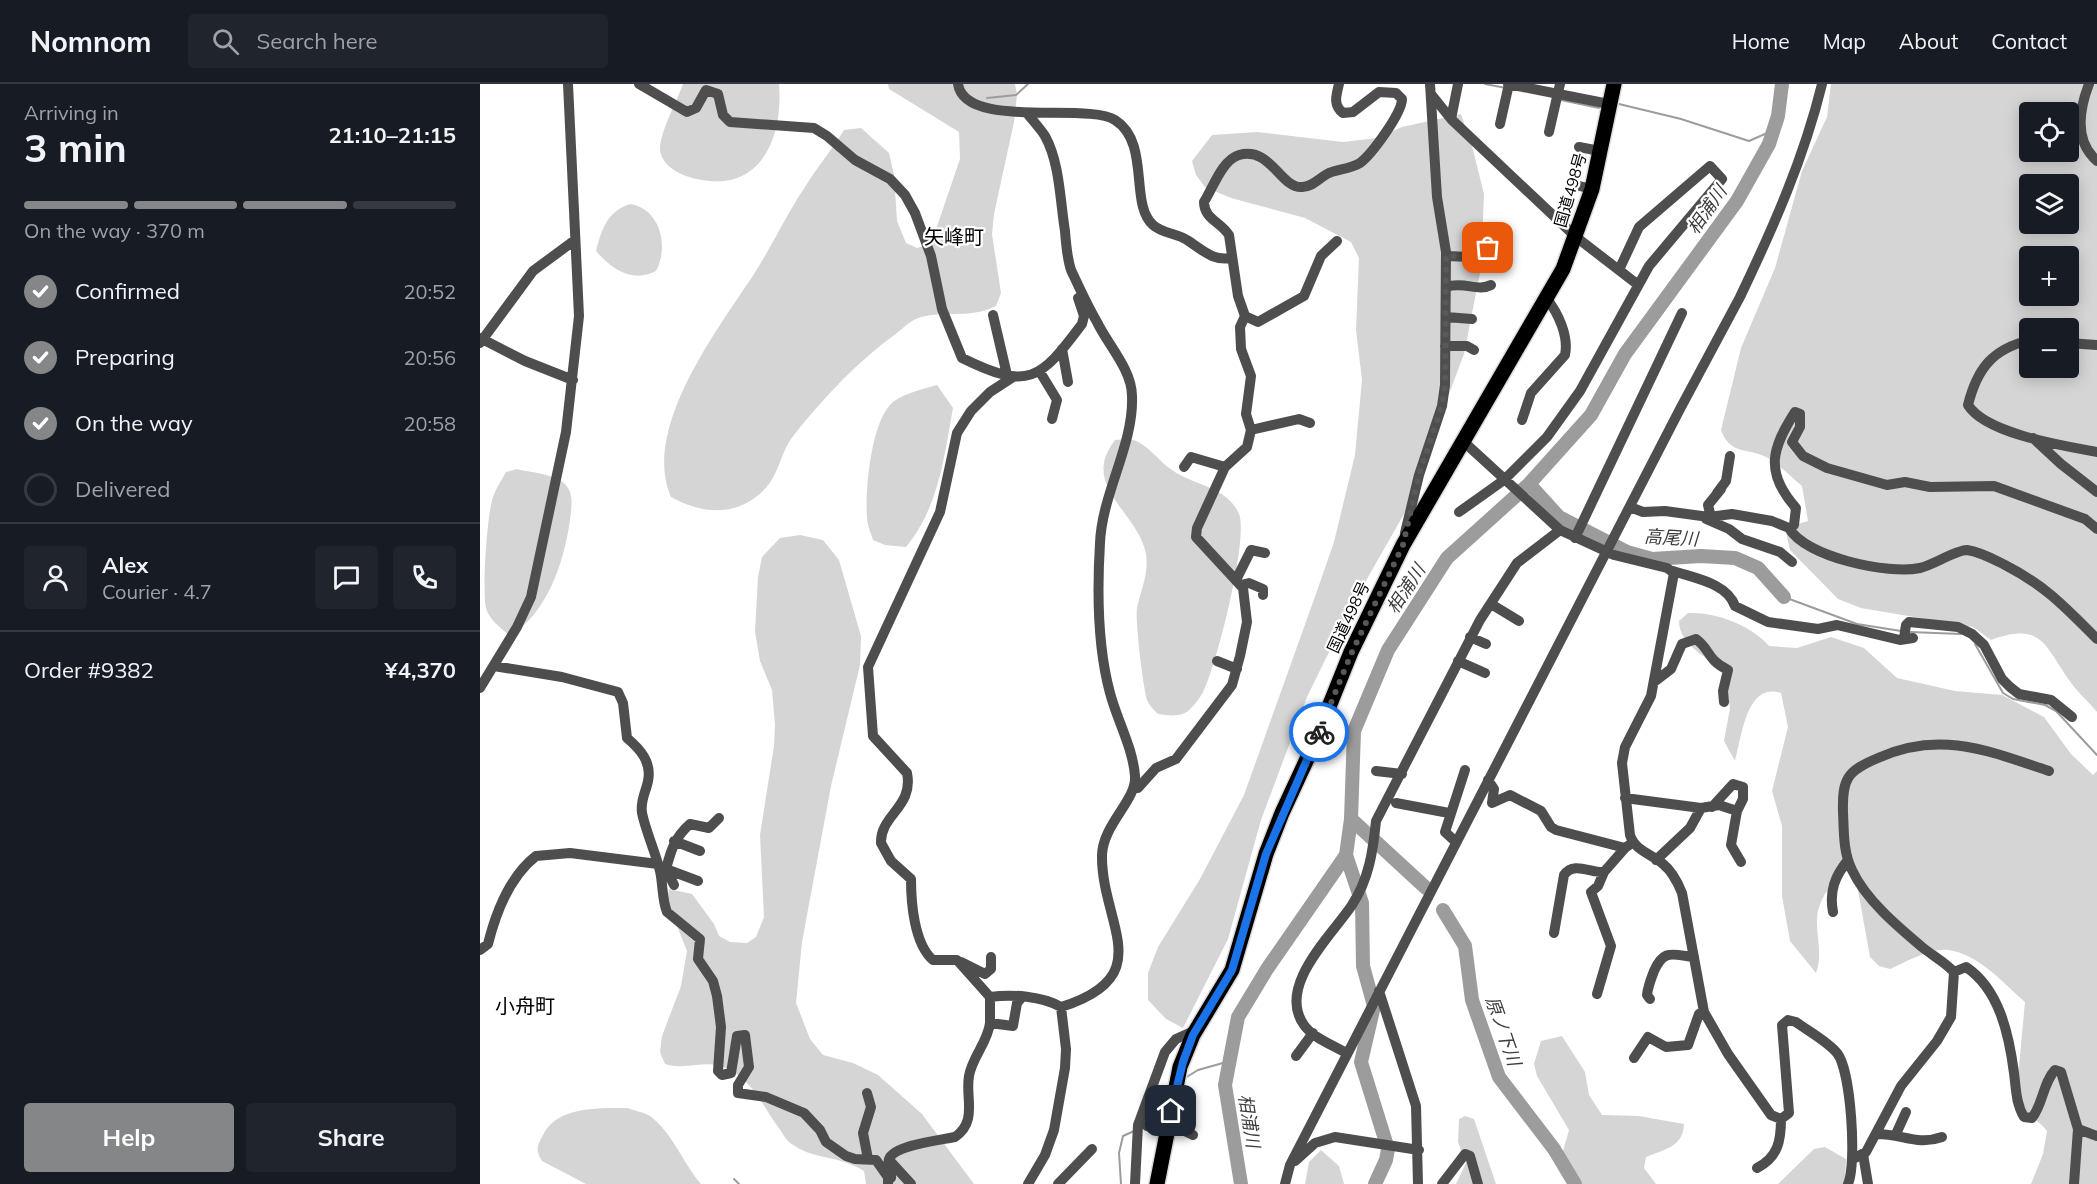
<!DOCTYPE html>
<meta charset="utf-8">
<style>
:root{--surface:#171b24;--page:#20242c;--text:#f1f3f6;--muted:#9ea1a6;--line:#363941;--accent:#858687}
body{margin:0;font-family:Mulish,"Noto Sans JP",sans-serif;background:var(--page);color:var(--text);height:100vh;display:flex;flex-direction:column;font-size:22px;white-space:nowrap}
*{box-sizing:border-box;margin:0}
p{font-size:20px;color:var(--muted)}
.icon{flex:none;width:33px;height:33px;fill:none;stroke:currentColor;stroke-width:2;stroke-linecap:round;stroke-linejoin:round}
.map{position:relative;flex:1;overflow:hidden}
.panel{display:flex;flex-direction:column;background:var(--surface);width:480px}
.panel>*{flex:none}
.controls{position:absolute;left:1539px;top:18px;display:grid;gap:12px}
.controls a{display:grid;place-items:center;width:60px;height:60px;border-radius:6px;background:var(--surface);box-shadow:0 3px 15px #0003;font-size:30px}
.pin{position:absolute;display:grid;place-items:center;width:51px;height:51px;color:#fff;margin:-26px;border-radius:12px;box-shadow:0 3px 9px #0006}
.courier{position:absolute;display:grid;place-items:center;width:60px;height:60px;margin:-30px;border:4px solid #1a73e8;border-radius:50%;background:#fff;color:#222;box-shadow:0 2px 8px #0007}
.head em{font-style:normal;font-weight:700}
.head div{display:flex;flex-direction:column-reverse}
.head{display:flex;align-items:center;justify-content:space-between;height:102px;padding:0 24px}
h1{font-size:39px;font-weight:700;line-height:45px}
.bar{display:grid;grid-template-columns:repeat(4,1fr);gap:9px 6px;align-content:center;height:72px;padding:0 24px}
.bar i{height:8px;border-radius:4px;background:var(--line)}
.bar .active{background:var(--accent)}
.bar p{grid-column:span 4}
.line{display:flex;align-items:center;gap:15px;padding:0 24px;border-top:2px solid var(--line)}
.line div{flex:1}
.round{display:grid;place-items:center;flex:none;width:63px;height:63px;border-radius:6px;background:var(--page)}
ol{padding:0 24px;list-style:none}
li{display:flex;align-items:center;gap:18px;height:66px}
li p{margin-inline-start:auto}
li .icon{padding:6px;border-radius:50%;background:var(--accent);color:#fff;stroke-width:4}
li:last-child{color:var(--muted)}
li i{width:33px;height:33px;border:3px solid var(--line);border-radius:50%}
.primary-button{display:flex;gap:12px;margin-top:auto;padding:12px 24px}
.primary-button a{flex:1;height:69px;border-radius:6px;background:var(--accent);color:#fff;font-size:24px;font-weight:700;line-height:69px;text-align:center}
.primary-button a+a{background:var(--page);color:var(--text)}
header{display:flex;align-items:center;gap:36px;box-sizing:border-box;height:84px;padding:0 30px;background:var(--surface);border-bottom:2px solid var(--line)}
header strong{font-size:28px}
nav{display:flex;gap:33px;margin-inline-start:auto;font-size:21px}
.search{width:420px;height:54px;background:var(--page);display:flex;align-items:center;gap:15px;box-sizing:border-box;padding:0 21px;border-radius:6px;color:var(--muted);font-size:22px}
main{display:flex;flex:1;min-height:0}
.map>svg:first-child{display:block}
.green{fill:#d5d5d5;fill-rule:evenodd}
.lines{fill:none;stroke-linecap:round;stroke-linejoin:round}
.stream{stroke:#9c9c9c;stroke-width:2}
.river{stroke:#9c9c9c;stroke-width:14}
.highway-casing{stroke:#dbdbdb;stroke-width:18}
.minor{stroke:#4e4e4e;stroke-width:10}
.highway{stroke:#000;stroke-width:15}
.done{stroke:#595959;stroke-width:6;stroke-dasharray:0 10.8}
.route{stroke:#1a73e8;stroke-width:8}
.labels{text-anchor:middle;stroke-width:4.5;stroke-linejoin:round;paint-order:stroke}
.street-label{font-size:16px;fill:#000;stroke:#fff}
.water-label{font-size:18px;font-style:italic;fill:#3d3d3d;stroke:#fff}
.quarter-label{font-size:20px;fill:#000;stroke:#fff}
</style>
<header>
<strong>Nomnom</strong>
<div class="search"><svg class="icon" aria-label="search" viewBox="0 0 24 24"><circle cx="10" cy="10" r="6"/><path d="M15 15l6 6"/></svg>Search here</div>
<nav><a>Home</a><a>Map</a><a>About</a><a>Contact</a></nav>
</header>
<main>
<section class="panel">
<div class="head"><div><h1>3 min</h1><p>Arriving in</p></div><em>21:10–21:15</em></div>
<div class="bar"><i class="active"></i><i class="active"></i><i class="active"></i><i></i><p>On the way · 370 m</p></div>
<ol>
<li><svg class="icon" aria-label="check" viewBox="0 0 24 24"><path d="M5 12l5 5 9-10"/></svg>Confirmed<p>20:52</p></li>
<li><svg class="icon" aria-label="check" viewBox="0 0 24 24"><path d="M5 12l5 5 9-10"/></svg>Preparing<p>20:56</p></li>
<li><svg class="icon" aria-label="check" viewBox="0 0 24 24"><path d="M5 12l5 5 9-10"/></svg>On the way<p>20:58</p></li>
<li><i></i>Delivered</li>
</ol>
<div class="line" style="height:108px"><a class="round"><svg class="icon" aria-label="person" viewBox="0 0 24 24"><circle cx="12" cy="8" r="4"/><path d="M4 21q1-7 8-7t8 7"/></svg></a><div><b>Alex</b><p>Courier · 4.7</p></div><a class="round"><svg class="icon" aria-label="chat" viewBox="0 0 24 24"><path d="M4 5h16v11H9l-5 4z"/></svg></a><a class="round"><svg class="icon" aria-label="phone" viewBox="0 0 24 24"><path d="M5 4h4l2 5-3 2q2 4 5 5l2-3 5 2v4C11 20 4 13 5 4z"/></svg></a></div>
<div class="line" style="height:78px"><div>Order #9382</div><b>¥4,370</b></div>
<div class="primary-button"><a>Help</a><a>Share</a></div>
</section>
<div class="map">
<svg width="1617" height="1100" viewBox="0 0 1617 1100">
<rect width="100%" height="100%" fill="#fff"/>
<path class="green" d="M 203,0 L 299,0 C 302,34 294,80 257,94 C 236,103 182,94 180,65 C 180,48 197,17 203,0 Z
M 408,0 L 535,0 L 537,11 L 534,38 L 514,130 L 512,150 L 521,209 L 516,222 C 489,236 460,225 436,235 C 429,238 423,244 417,249 C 378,277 344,313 314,351 C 302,365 300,385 289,400 C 263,433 225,432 191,413 C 161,345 238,245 274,190 C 292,162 306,131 325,103 C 337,83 352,66 364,46 L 381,44 L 409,69 L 414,91 L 417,137 L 426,159 L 437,164 L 451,160 L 480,75 L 479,48 L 409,5 Z
M 1351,0 L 1617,0 L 1617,628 C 1608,617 1597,608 1589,596 C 1564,560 1562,538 1511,556 L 1493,543 L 1381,524 L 1358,515 L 1310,466 L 1305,444 L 1328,437 L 1322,402 C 1311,393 1300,381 1288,374 C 1269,363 1250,372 1241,346 L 1261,264 L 1295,184 L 1322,87 L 1347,33 ZM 1550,28 L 1588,28 L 1588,68 L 1550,68 ZM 1550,100 L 1588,100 L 1588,140 L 1550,140 ZM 1550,172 L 1588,172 L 1588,212 L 1550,212 ZM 1550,244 L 1588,244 L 1588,284 L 1550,284 Z
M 981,30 L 992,62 L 1004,110 L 1001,184 L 984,270 L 924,430 L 871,523 L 827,613 L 781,736 L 748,855 L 703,944 L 686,935 L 668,916 L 668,889 L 678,863 L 720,795 L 764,711 L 837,507 L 854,458 L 875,371 L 882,296 L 876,246 L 879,174 L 871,158 L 825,134 L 751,114 L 725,103 L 716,91 L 712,77 L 732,51 L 777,48 L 863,58 L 897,54 L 922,43 Z
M 150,120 C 181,125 189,163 176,187 C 153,199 132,186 116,167 C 122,144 127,128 150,120 Z
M 457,301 L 473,324 C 464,373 459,423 426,463 L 405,461 L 393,456 C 391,449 387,441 387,433 C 385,406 391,336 413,318 C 425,309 443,305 457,301 Z
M 649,355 C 667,358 677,376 692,386 C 714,402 747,402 759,430 C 769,453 736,584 723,608 C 720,614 711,626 705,629 C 697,633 686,631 678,630 C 674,626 669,621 667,616 C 663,602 655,538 657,524 C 661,506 669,489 666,470 C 658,427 599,403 635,356 Z
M 37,385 C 52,389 80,390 88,404 C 94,414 91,425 90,436 C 84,478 68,528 30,552 C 21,544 9,536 6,524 C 2,507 7,430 13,413 C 16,404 22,396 26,388 Z
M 320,451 L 343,456 L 359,476 L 381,552 L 380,581 L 351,702 L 322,858 L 316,919 L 330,955 L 343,971 L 373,979 L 398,991 L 442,1030 L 494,1100 L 386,1100 L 384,1087 C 357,1070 333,1077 309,1058 C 304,1054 302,1047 298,1043 C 283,1022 272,996 248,985 C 227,974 206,987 185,980 L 180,968 L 182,952 L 201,902 L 207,867 L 187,817 L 189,805 L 212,810 L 234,840 L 239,852 L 250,858 L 267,859 L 276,853 L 284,833 L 280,751 L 294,662 L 295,641 L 292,606 L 280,577 L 275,548 L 278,493 L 282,473 L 300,454 Z
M 1208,529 C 1236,528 1271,541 1289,562 L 1317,564 L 1351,553 L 1384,564 L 1417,594 L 1475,607 L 1522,611 L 1564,633 L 1591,670 L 1613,691 L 1617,687 L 1617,1100 L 1551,1100 L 1563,1070 L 1567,1047 C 1557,1034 1543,1030 1532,1018 L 1539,982 L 1545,918 C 1523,899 1499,870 1468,866 C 1450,864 1426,878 1410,885 L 1399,882 L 1390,873 L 1376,795 L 1368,787 L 1357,791 C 1349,804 1338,818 1337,833 C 1336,853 1343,871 1336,889 L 1310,857 L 1302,812 L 1302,742 L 1292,707 L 1308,643 L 1301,609 C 1266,598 1262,653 1255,677 L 1244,657 L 1250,624 L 1244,587 C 1226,573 1199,560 1199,537 Z
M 1082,952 L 1105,988 L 1109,1011 L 1122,1031 L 1159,1032 L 1204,1040 C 1203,1063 1185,1065 1166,1073 L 1164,1084 L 1176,1100 L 1097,1100 L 1083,1067 L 1089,1046 L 1057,992 L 1054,980 L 1061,957 Z
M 148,1024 C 154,1027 164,1028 170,1032 C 192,1048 203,1079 221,1100 L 106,1100 L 62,1077 C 55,1066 57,1062 63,1051 C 77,1022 119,1024 148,1024 Z
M 985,1032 L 994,1035 L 1016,1100 L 976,1100 L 986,1079 L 978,1058 L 979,1035 Z
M 1345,1063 L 1366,1075 L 1365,1100 L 1298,1100 L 1334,1065 Z
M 841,1066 L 859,1082 L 864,1100 L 825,1100 L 829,1078 Z"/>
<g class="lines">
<path class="stream" d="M 1005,0 L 1026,4
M 507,14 L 536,11 L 548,0
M 1081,16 L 1119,24
M 1139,20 L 1201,35 L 1269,57 L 1294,46
M 1304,513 L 1377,540 L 1421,547
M 1430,548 L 1481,550
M 1495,560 L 1523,609 L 1533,615 L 1565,621 L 1576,627 L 1617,671
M 705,994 L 718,986 L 750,977
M 665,1038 L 679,1023 L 684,1004 L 689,1002
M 254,1095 L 259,1100
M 641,1100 L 639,1069 L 643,1052 L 654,1047"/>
<path class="river" d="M 1049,400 L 1079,433 L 1147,468 L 1172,475 L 1221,472 L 1255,474 L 1278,484 L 1304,513
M 871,735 L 946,804
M 866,771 L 882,819 L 883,882 L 894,922 L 881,978 L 908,1065 L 906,1076 L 895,1100
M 963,826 L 985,862 L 992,916 L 1019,993 L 1074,1065 L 1095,1100
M 761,1100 L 745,1001 L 758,933 L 787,885 L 866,771 L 871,735 L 874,647 L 908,566 L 967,474 L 1049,400 L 1111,331 L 1145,270 L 1257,117 L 1289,60 L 1298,32 L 1302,0"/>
<defs>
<path id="highway" d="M 677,1100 L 700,983 L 713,951 L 752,886 L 786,770 L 802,729 L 834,660 L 871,568 L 923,461 L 1083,185 L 1112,105 L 1134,0"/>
</defs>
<use href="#highway" class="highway-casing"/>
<path class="minor" d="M 159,0 L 207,28 L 216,24 L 226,6 L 238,10 L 243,31 L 250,38 L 334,44 L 347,52 L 375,76 L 410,95 L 425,111 L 435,129 L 451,172 L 462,225 L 482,274 C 549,307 560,296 602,240 L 604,232 L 598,214
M 478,0 C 485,46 607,18 635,36 C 671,59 649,120 673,141 C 683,150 697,149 707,156 C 723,166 732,177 751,174
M 1028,0 L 1129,20
M 1609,0 C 1599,26 1594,57 1617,77
M 951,10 L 971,35 L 1096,153 L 1157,200
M 971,35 L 978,0
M 1020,40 L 1029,0
M 1069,48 L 1080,0
M 1099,63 L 1120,67
M 1091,100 L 1112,105
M 857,157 L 841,172 L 824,212 L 778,238 L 765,232 L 758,212 L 749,151 C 741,138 724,135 724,118 C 733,104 742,76 759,71 C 790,62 800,103 821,103 C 832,104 840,93 849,89 C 859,85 870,85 880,79 C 892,70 922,29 922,15 L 916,9 L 899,8 L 873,28 L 863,29 C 853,21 856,12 859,0
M 966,172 L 990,173 L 1008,164
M 966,203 C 984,197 998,208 1011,201
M 513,231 L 527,291
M 966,233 L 992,235
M 0,254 L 45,277 L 93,296
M 1550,256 C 1512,265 1497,285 1488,321 C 1506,350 1585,362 1617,368
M 0,259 L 53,187 L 95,156
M 1588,259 L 1617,261
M 965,262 L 987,262 L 994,266
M 582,265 L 588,298
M 560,288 L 577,316 L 572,335
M 533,293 L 510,308 L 491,327 L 477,349 L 460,428 L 388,583 L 393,652 L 427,689 C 434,723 400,731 401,759 L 411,777 L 431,795 C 431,818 434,860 453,876 L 477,876 L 510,913 C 532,910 562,912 581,923 C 680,892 621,840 622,771 C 623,740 657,716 655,692 C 653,664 637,636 630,609 C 617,561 617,508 620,459 C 622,409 654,361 652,312 C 652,286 628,261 617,238 C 607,221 599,203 591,186 C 587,174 586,160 585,147 C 580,117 580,79 565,52 C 560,44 553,37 547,29
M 1042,336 L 1051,309 L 1085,271 C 1089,252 1078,229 1067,215
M 771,346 L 819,335 L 830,339
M 1553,354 L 1581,380 L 1617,408
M 984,358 L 1080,446 L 1134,471 L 1187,484 L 1194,489 L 1171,612 L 1145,663 L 1142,679 L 1150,751 C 1155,767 1172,770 1183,780 C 1192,787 1198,799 1202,809 L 1224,928 L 1248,970 L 1291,1031 L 1301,1035 L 1309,1029 L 1302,941 L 1308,936 L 1316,938 C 1328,947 1347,957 1357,969 C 1371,986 1377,1080 1368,1100
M 704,383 L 711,373 L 745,383
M 1237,409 L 1246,397 L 1250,372
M 1150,423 L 1163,428 L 1185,427 L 1229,433 L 1252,430 L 1292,437 L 1309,444 C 1325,473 1409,491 1440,484 C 1453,481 1476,466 1487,466 C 1501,468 1513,475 1525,481 C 1566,502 1585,523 1617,555
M 979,428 L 1024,396 L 1067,353 L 1100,307 L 1169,182 L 1242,95 L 1230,82 L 1159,143 L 1139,186
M 1231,433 L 1228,421 L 1241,405
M 1226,435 L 1249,445 L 1262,455 L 1300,468 L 1312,478
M 1309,444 L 1314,441 L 1316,424 C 1284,388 1292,364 1315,328 L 1320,330 L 1320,343 L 1312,358 L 1323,372 L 1347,384 L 1407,401 L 1425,398 L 1450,403 L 1514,402 L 1605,435 L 1617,445
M 925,449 L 939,391 L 962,322 L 965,301 L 966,168 L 957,113 L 950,0
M 1095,454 L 1202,229
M 1193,487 C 1214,494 1247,499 1255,522 L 1288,538 L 1338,545 L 1357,541 L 1420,556 L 1433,554
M 756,496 L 771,466 L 785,469
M 761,501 L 769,499 L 783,505 L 783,511
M 1011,520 L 1039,537
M 990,553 L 1006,560
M 1424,554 L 1426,541 L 1429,538 L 1478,543 L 1492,550 L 1504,561 L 1522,595 L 1530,603 L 1539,610 L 1571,616 L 1592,633
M 737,577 L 757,585
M 978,577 L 1005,589
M 14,582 L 82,593 L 138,608 L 143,619 L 147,654 C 160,665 172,678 168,697 C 166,708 160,716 162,729 C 166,748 175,767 180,787 C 183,800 182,816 187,828 L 220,855 L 218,875 L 233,897 L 237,912 L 241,943 L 238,987 L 242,991 L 251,989 L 257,952 L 265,951 L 269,983 L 258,1001 L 258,1009 L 286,1013 L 324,1029 L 340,1046 L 346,1058 L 366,1072 L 375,1075 L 396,1076 L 408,1093 L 408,1100
M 1174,598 L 1191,585 L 1202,560 L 1216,555 C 1231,566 1226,575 1248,586 L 1243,607 L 1244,618
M 0,604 L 37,543 L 51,513 L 86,348 L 99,232 L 88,0
M 896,687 L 922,690
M 1008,696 L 1014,705 L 1012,719 L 1030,711 L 1061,727 L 1071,743 L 1076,746 L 1145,764 L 1152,759
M 658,704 L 676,684 L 696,675 L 752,601 L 760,572 L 767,538 L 763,504 L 716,453 L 717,444 L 745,383 L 767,363 L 771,346 L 766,330 L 771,292 L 761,265 L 760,243 L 765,232
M 1145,714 L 1221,724 L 1210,744 L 1176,776
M 916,719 L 969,729
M 1232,723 L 1253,700 L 1263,703 L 1263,715 L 1257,727
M 1221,724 L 1239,721 L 1257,727 L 1251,761 L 1261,778
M 194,757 L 220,767
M 976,758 L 965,748 L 985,686
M 183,786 L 186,785 L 194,801
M 218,797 L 186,785 C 191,766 195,753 210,740 L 229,744 L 239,734
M 1353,828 C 1349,807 1355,792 1368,776
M 1074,849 L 1084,791 C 1094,777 1110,789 1124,788 L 1145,764
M 0,866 L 8,860 C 16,828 29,793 56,772 L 90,769 L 178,780
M 481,878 L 505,890 L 511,885 L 511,873
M 1474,888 L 1486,883 C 1519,905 1529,950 1534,989 C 1536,1004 1536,1020 1544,1033 L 1552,1034 C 1563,1020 1563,999 1575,986 L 1581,988 L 1598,1045 L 1594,1100
M 899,907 L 936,1022 L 938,1100
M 1117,910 L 1131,862 L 1111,808 L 1118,802 L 1124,788
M 510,913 L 510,939 L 533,942 L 537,919 L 542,913
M 1170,915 L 1167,911 C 1168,902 1171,895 1174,887 C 1184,864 1193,871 1214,873
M 866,969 C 853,961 833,954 824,941 C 796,902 853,850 872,821 C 889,795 893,767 896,737 L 1000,536 L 1037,479 L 1080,446
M 816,972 L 833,949
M 1154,974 L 1168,953 L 1186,963 L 1208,961 L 1219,930 L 1224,928
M 387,1009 L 391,1023 L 383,1049 L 388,1075
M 688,1039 L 713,1051
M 667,1042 L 687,1046
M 1598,1045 L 1617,1052
M 1397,1050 C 1423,1050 1437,1062 1462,1053
M 1416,1050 L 1426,1028
M 1383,1070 L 1388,1100
M 1373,1075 L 1386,1068 L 1421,1002 L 1457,957 L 1471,933 L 1474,888 C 1465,878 1453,872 1442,863 C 1417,842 1386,816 1372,786 C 1363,768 1364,748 1363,728 C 1362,695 1367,687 1398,674 C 1460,646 1509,667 1569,687
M 409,1076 L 431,1100
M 815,1077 L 835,1059 L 855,1053 L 939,1066
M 1277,1084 C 1298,1073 1301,1057 1301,1035
M 411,1094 C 412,1088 407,1081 409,1075 C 414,1061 461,1056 475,1053 C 498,1037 485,1014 489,992 C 492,973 508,958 510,939
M 548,1100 L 565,1071 L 574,1046 L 585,984 L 586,965 L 581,923
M 578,1100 L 612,1065
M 655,1100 L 658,1041 L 685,968 L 696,955 L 716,946
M 805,1100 L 810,1081 L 1200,325 L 1260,213 C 1293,144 1324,74 1342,0
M 962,1100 L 985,1070 L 990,1072 L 998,1100"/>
<use href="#highway" class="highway"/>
</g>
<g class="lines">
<path class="done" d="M 839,648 L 872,568 L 923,461 L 939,391 L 962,322 L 965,301 L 966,172 L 990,173 L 1008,164"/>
<path class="route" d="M 691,1027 L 703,978 L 713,951 L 752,886 L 786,770 L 839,648"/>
</g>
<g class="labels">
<g class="street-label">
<text transform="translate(1090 106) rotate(-74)" y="6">国道498号</text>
<text transform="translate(868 533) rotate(-65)" y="6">国道498号</text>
</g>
<g class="water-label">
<text transform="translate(1227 126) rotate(-55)" y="6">相浦川</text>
<text transform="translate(1191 454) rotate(3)" y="6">高尾川</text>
<text transform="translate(926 505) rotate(-57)" y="6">相浦川</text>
<text transform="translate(1023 947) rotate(71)" y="6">原ノ下川</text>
<text transform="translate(769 1037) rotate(81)" y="6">相浦川</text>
</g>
<g class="quarter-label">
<text x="474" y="160">矢峰町</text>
<text x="45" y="929">小舟町</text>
</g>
</g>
</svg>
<div class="controls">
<a><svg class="icon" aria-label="locate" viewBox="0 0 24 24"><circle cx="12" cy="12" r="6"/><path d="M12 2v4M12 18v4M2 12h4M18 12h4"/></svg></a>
<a><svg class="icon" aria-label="layers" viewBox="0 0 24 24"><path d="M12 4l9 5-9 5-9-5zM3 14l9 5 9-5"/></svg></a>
<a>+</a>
<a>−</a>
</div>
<div class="pin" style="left:1008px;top:164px;background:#ea580c"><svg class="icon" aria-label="bag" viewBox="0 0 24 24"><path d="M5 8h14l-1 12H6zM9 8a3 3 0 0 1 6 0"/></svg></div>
<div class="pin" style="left:691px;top:1027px;background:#1f2937"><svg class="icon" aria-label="home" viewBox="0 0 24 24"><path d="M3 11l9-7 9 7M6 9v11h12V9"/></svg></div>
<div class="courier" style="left:839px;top:648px"><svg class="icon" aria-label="bike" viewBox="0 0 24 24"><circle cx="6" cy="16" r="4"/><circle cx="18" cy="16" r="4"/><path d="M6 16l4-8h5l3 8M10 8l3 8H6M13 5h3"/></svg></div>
</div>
</main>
